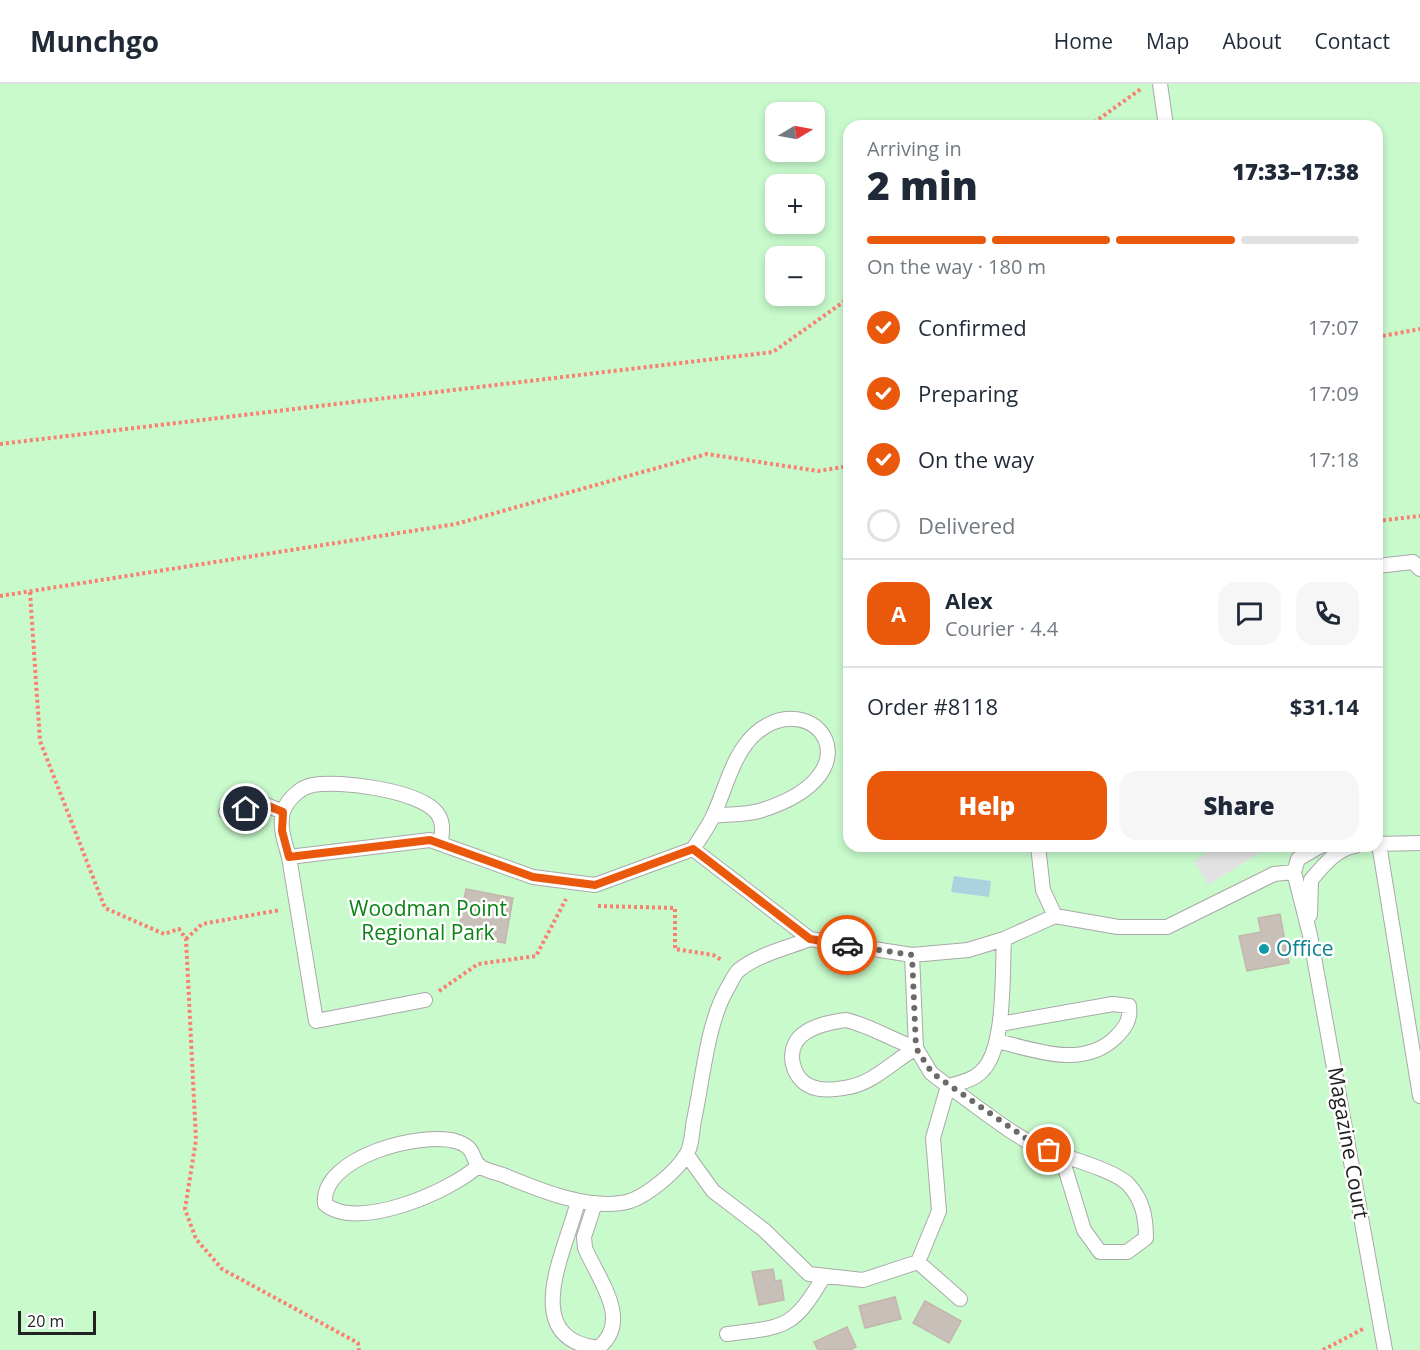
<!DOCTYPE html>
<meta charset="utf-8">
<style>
:root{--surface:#fff;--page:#f6f6f7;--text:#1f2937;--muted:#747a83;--line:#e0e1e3;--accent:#ea580c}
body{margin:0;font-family:"Open Sans",sans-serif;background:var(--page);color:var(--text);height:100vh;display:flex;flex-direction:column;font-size:22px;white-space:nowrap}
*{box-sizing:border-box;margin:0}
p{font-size:20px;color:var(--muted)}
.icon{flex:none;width:33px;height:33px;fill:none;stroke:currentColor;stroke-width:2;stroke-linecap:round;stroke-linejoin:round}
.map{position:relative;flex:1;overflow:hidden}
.details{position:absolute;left:843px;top:36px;width:540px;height:732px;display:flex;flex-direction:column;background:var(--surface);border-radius:18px;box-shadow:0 3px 9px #0003}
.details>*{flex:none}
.needle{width:39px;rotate:80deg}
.controls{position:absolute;left:765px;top:18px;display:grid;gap:12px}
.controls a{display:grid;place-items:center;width:60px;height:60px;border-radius:12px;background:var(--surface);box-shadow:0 3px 9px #0003;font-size:30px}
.scale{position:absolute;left:18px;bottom:15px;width:78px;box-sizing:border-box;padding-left:6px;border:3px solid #222;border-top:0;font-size:16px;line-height:21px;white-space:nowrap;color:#222;-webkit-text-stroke:4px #fff;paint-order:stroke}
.pin{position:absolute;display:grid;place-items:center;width:51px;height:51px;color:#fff;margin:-26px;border:3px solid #fff;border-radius:50%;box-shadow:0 2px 6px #0007}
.courier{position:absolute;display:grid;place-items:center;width:60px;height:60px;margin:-30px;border:4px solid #ea580c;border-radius:50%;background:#fff;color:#222;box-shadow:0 2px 8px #0007}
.headline em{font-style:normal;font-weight:800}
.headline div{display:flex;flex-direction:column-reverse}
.headline{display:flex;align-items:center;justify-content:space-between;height:102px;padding:0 24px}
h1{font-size:39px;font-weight:800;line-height:45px}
.bar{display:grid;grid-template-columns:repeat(4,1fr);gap:9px 6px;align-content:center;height:72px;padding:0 24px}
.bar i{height:8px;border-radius:4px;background:var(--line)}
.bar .selected{background:var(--accent)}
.bar p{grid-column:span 4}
.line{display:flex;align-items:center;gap:15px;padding:0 24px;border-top:2px solid var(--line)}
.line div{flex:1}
.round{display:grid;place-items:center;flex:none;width:63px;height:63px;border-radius:18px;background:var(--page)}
ol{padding:0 24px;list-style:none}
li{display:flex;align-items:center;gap:18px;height:66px}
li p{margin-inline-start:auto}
li .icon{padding:6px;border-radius:50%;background:var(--accent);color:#fff;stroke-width:4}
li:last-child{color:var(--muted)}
li i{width:33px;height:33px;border:3px solid var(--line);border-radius:50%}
.primary-button{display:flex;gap:12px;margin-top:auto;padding:12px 24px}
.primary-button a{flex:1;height:69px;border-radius:18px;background:var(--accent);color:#fff;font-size:24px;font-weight:800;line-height:69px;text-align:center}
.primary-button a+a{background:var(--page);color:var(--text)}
header{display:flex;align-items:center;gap:36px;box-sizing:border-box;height:84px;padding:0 30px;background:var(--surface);border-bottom:2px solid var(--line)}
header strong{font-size:28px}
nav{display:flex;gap:33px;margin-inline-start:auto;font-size:21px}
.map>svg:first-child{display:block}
.park{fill:#c8facc;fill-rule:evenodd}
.parking{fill:#e2e2e2}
.water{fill:#aad3df}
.building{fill:#c7bfb8;stroke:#c4b6ab;stroke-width:1.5}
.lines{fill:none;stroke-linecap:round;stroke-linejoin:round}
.service-casing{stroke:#a9a9a9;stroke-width:16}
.path{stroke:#fa8072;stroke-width:4;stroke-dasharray:3 3;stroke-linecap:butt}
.service{stroke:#fff;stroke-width:14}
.done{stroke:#6b6a68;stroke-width:6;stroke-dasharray:0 10.8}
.route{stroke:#ea580c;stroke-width:8}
.culture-dot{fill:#0f9aa8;stroke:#fff;stroke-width:2}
.labels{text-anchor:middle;stroke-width:5;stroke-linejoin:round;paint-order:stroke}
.park-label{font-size:21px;fill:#0c8416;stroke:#fff}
.culture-label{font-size:21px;fill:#0d838f;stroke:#fff;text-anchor:start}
.street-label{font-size:21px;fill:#222;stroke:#fff}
</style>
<header>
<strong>Munchgo</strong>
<nav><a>Home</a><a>Map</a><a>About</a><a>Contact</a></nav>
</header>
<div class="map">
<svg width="1420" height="1266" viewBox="0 0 1420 1266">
<rect width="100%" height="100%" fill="#f2efe9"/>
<path class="park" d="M 0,0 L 1420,0 L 1420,1266 L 0,1266 ZM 776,28 L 814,28 L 814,68 L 776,68 ZM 849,42 L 1377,42 L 1377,762 L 849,762 ZM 776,100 L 814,100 L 814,140 L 776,140 ZM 776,172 L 814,172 L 814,212 L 776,212 Z"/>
<path class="parking" d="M 1218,762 L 1270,762 L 1208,801 L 1194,777 Z"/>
<path class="water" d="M 954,792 L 991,797 L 989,813 L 951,808 Z"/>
<path class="building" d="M 466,805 L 513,814 L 505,859 L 458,850 Z
M 1280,830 L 1289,879 L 1247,887 L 1239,852 L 1261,848 L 1258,834 Z
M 773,1185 L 775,1197 L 781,1196 L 784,1216 L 759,1221 L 752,1188 Z
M 895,1213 L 901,1235 L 865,1244 L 859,1222 Z
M 925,1217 L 961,1237 L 949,1259 L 913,1239 Z
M 847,1243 L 856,1263 L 850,1266 L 818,1266 L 814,1258 Z"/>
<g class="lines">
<defs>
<path id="service" d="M 1160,0 L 1166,42
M 1377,482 L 1413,478 L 1420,485
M 226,728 L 266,721 L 283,728
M 1377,760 L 1420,759
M 1379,760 L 1420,1012
M 1038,762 L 1043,806 L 1055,832
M 693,765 C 700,754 709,742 714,730 C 726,704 733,669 756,649 C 814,600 882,690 759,727 C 745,731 728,730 713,732
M 289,773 C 285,759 279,743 283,728 C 287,716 300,703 313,701 C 339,696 419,706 437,729 C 444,738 442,747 441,759
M 1294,788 L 1298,775 L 1320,762
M 1310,831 L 1311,796 C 1322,783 1337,764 1355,762
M 912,871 L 916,964 L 931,989 L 948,1002 C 959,999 974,996 982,987 C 1006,964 1002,888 1004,855
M 425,916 L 316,937 L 289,773 L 430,756 L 533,793 L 595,801 L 693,765 L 810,855 L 912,871 L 968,866 L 1004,855 L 1055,832 L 1118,843 L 1167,843 L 1274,790 L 1294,788 L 1310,851 L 1385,1266
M 846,936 C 871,942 892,956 916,964 C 895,976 873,999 849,1003 C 839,1005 822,1007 812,1003 C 791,995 785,965 802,951 C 814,941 831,938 846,936 Z
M 997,957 C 1035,966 1082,985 1115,954 C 1125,944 1131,936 1129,922 L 1113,920 L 1000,940
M 687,1071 L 713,1107 L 764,1146 L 809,1190 L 863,1196 L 918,1178 L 939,1127 L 933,1054 L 948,1002 C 973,1019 1013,1052 1039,1063 C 1060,1072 1113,1085 1128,1100 C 1143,1116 1146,1134 1146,1154 L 1127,1168 L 1100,1168 L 1084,1146 L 1061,1071
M 479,1081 C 452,1107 357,1148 325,1120 C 320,1073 423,1046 458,1058 C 475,1064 471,1072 478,1081 C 483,1086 497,1089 503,1091 C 539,1106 592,1128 630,1117 C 648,1111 677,1087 686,1071 C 692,1063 692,1046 694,1036 C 703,995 707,940 727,905 C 731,899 734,890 739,886 C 759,870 787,864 810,855
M 578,1117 C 567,1164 517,1254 598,1264 C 633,1237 598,1195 585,1164 L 584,1153 L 595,1119
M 918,1178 L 960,1215
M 727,1250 C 785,1243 793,1245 824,1192"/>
</defs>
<use href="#service" class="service-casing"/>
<path class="path" d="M 1089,42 L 1142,4
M 1377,253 L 1420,245
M 0,360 L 773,268 L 849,214
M 1377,437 L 1420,432
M 30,508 L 40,657 L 105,824 L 164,850 L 179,845 L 186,855 L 196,1056 L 185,1125 L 196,1155 L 222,1185 L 358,1259 L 359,1266
M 0,512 L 456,440 L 707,370 L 818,387 L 849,382
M 598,822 L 675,824 L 675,865 L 713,871 L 722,876
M 186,855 L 202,840 L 280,826
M 439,907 L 478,880 L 536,872 L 566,815
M 1323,1266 L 1363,1245"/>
<use href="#service" class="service"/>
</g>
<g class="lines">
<path class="done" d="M 847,861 L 912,871 L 916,964 L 932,989 L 1037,1062 L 1049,1066"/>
<path class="route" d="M 246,725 L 266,721 L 283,728 L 282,747 L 289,773 L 430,756 L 533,793 L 595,801 L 693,765 L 810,855 L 847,861"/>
</g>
<circle class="culture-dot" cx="1264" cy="865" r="6"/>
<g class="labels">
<g class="park-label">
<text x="428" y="832">Woodman Point<tspan x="428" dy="24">Regional Park</tspan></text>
</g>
<g class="culture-label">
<text x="1276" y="872">Office</text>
</g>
<g class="street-label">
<text transform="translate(1348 1059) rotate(80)" y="7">Magazine Court</text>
</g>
</g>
</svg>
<div class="controls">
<a><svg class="needle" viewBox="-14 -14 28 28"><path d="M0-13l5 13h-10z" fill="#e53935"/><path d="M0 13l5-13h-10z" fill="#747a83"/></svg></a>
<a>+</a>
<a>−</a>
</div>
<div class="scale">20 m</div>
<div class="pin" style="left:1049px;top:1066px;background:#ea580c"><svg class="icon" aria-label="bag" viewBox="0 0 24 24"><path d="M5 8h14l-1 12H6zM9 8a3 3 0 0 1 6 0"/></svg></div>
<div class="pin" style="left:246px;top:725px;background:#1f2937"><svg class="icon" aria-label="home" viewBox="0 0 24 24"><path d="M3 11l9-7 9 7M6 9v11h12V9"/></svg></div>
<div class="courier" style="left:847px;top:861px"><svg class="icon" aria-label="car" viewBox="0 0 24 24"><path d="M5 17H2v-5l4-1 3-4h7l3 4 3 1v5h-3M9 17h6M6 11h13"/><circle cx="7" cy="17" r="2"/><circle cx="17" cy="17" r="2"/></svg></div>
<section class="details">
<div class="headline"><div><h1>2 min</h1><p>Arriving in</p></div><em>17:33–17:38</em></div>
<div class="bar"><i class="selected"></i><i class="selected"></i><i class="selected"></i><i></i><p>On the way · 180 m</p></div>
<ol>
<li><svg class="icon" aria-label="check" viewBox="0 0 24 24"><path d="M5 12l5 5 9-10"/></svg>Confirmed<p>17:07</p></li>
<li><svg class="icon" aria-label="check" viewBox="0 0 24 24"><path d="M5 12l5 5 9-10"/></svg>Preparing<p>17:09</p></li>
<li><svg class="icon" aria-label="check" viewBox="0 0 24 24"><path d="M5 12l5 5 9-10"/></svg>On the way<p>17:18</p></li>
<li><i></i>Delivered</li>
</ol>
<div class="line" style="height:108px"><b class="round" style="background:var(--accent);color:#fff">A</b><div><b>Alex</b><p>Courier · 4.4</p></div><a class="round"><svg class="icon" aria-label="chat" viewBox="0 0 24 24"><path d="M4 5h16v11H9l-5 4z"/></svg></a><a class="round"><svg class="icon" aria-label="phone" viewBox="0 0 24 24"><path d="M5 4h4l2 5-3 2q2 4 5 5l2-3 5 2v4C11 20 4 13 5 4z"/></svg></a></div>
<div class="line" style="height:78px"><div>Order #8118</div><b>$31.14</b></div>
<div class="primary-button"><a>Help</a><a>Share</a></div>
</section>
</div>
